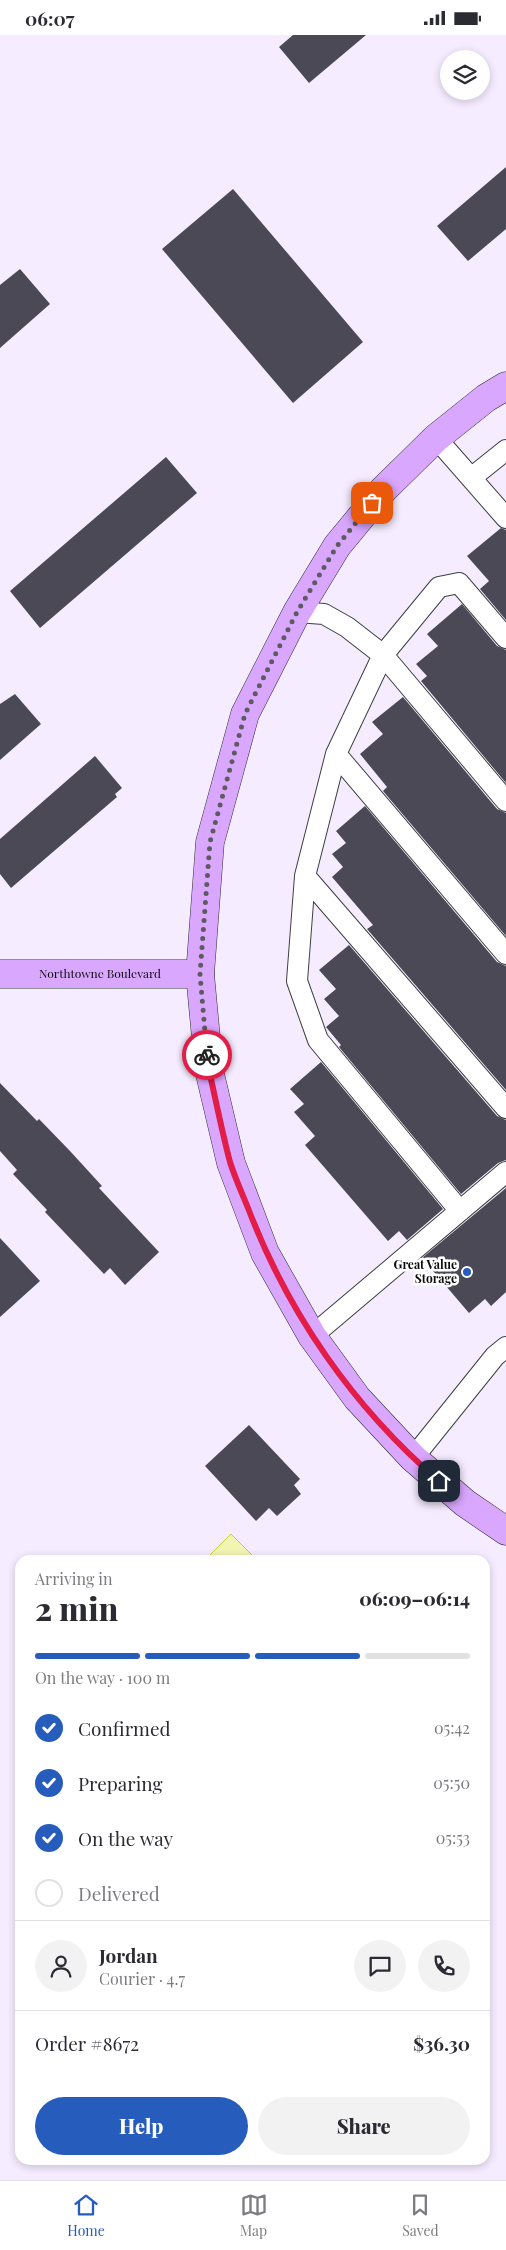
<!DOCTYPE html>
<meta charset="utf-8">
<style>
:root{--surface:#fff;--page:#f2f2f3;--text:#2b2b33;--muted:#7c7c81;--line:#e1e1e2;--accent:#265cbb}
body{margin:0;font-family:"Playfair Display",serif;background:var(--page);color:var(--text);height:100vh;display:flex;flex-direction:column;font-size:19px;white-space:nowrap}
*{box-sizing:border-box;margin:0}
p{font-size:16px;color:var(--muted)}
.icon{flex:none;width:28px;height:28px;fill:none;stroke:currentColor;stroke-width:2;stroke-linecap:round;stroke-linejoin:round}
.map{position:relative;flex:1;overflow:hidden}
.panel{position:absolute;left:15px;top:1520px;width:475px;height:610px;display:flex;flex-direction:column;background:var(--surface);border-radius:15px;box-shadow:0 2px 8px #0003}
.panel>*{flex:none}
.controls{position:absolute;left:440px;top:15px;display:grid;gap:10px}
.controls a{display:grid;place-items:center;width:50px;height:50px;border-radius:50%;background:var(--surface);box-shadow:0 2px 8px #0003;font-size:25px}
.pin{position:absolute;display:grid;place-items:center;width:42px;height:42px;color:#fff;margin:-21px;border-radius:10px;box-shadow:0 2px 8px #0006}
.courier{position:absolute;display:grid;place-items:center;width:50px;height:50px;margin:-25px;border:4px solid #e11d48;border-radius:50%;background:#fff;color:#222;box-shadow:0 1px 6px #0007}
.headline em{font-style:normal;font-weight:800}
.headline div{display:flex;flex-direction:column-reverse}
.headline{display:flex;align-items:center;justify-content:space-between;height:85px;padding:0 20px}
h1{font-size:32px;font-weight:800;line-height:38px}
.bar{display:grid;grid-template-columns:repeat(4,1fr);gap:8px 5px;align-content:center;height:60px;padding:0 20px}
.bar i{height:6px;border-radius:4px;background:var(--line)}
.bar .active{background:var(--accent)}
.bar p{grid-column:span 4}
.line{display:flex;align-items:center;gap:12px;padding:0 20px;border-top:1px solid var(--line)}
.line div{flex:1}
.round{display:grid;place-items:center;flex:none;width:52px;height:52px;border-radius:26px;background:var(--page)}
ol{padding:0 20px;list-style:none}
li{display:flex;align-items:center;gap:15px;height:55px}
li p{margin-inline-start:auto}
li .icon{padding:5px;border-radius:50%;background:var(--accent);color:#fff;stroke-width:4}
li:last-child{color:var(--muted)}
li i{width:28px;height:28px;border:2px solid var(--line);border-radius:50%}
.primary-button{display:flex;gap:10px;margin-top:auto;padding:10px 20px}
.primary-button a{flex:1;height:58px;border-radius:30px;background:var(--accent);color:#fff;font-size:20px;font-weight:800;line-height:58px;text-align:center}
.primary-button a+a{background:var(--page);color:var(--text)}
.status{display:flex;justify-content:space-between;align-items:center;height:35px;padding:0 25px;background:var(--surface);direction:ltr}
.status svg{height:14px;fill:currentColor}
.dock{display:flex;justify-content:space-around;align-items:center;height:70px;border-top:1px solid var(--line);background:var(--surface);font-size:14px;color:var(--muted)}
.dock a{display:grid;justify-items:center;gap:2px}
.dock .active{color:var(--accent)}
.map>svg:first-child{display:block}
.water{fill:#f2f5b1;stroke:#c0cc39}
.building{fill:#4a4955}
.lines{fill:none;stroke-linecap:round;stroke-linejoin:round}
.lane-casing{stroke:#3f3f3f;stroke-width:22}
.secondary-casing{stroke:#2e2e2e;stroke-width:29}
.lane{stroke:#fff;stroke-width:20}
.secondary{stroke:#d9a7fe;stroke-width:28}
.done{stroke:#5e5a61;stroke-width:5;stroke-dasharray:0 9}
.route{stroke:#e11d48;stroke-width:6}
.poi-dot{fill:#265cbb;stroke:#fff;stroke-width:2}
.labels{text-anchor:middle;stroke-width:5;stroke-linejoin:round;paint-order:stroke}
.street-label{font-size:12px;fill:#0c0c0c;stroke:#fff}
.poi-label{font-size:12px;font-weight:bold;fill:#0c0c0c;stroke:#fff;text-anchor:end}
</style>
<div class="status"><b>06:07</b><svg viewBox="0 0 49 12"><path d="M0 12V9h3v3zM5 12V6h3v6zM10 12V3h3v9zM15 12V0h3v12zM26 1h20v11H26zM47 4h2v5h-2z"/></svg></div>
<div class="map">
<svg width="506" height="2145" viewBox="0 0 506 2145">
<rect width="100%" height="100%" fill="#f5ecff"/>
<path class="water" d="M 231,1499 L 257,1525 L 205,1525 Z"/>
<path class="building" d="M 293,0 L 366,0 L 309,48 L 279,12 Z
M 506,132 L 506,194 L 468,226 L 437,191 Z
M 233,154 L 363,307 L 293,368 L 162,214 Z
M 20,234 L 50,269 L 0,313 L 0,250 Z
M 166,422 L 197,458 L 40,593 L 10,556 Z
M 501,493 L 506,495 L 506,585 L 480,554 L 489,546 L 467,521 Z
M 462,569 L 497,611 L 506,615 L 506,748 L 421,646 L 427,641 L 416,629 L 438,611 L 427,599 Z
M 15,659 L 41,689 L 0,725 L 0,669 Z
M 403,662 L 497,774 L 506,778 L 506,901 L 383,756 L 387,752 L 360,719 L 383,699 L 372,687 Z
M 95,721 L 122,753 L 115,759 L 117,762 L 11,853 L 0,839 L 0,804 Z
M 365,771 L 497,927 L 506,931 L 506,1055 L 367,894 L 373,890 L 332,842 L 343,832 L 332,819 L 346,808 L 336,796 Z
M 349,910 L 497,1081 L 506,1085 L 506,1125 L 498,1128 L 461,1159 L 339,1012 L 341,1010 L 326,992 L 339,981 L 324,964 L 336,954 L 319,935 Z
M 321,1027 L 443,1174 L 407,1205 L 399,1196 L 388,1206 L 305,1110 L 315,1101 L 294,1077 L 304,1069 L 290,1054 Z
M 0,1048 L 37,1086 L 39,1084 L 70,1116 L 102,1151 L 99,1153 L 159,1217 L 125,1250 L 110,1233 L 104,1239 L 45,1177 L 47,1175 L 13,1139 L 17,1135 L 0,1116 Z
M 506,1153 L 506,1257 L 491,1271 L 485,1264 L 469,1278 L 422,1223 Z
M 0,1203 L 40,1246 L 0,1282 Z
M 249,1390 L 300,1444 L 294,1450 L 301,1459 L 277,1481 L 269,1473 L 256,1486 L 205,1431 Z"/>
<g class="lines">
<defs>
<path id="lane" d="M 436,403 L 506,483
M 471,443 L 506,415
M 297,577 L 324,579 L 347,592 L 383,620 L 506,766
M 336,719 L 506,919
M 305,841 L 506,1073
M 460,1176 L 318,1005 L 297,946 L 305,841 L 336,719 L 383,620 L 439,552 L 459,548 L 506,603
M 312,1301 L 506,1137
M 413,1423 L 495,1321 L 506,1312"/>
<g id="secondary">
<path d="M 506,351 L 486,363 L 436,403 L 384,454 L 337,511 L 297,577 L 245,679 L 210,807 L 200,939 L 209,1035 L 231,1128 L 265,1218 L 312,1301 L 357,1363 L 413,1423 L 465,1468 L 506,1496"/>
<path id="s1" d="M 0,939 L 200,939"/>
</g>
</defs>
<use href="#lane" class="lane-casing"/>
<use href="#secondary" class="secondary-casing"/>
<use href="#lane" class="lane"/>
<use href="#secondary" class="secondary"/>
</g>
<g class="lines">
<path class="done" d="M 207,1020 L 200,939 L 210,807 L 245,679 L 297,577 L 337,511 L 372,468"/>
<path class="route" d="M 207,1020 L 209,1035 C 216,1066 222,1097 230,1127 C 235,1143 242,1158 248,1173 C 288,1278 353,1372 439,1446"/>
</g>
<circle class="poi-dot" cx="467" cy="1237" r="5"/>
<g class="labels">
<g class="street-label">
<text dy="4" stroke="none"><textPath href="#s1" startOffset="100">Northtowne Boulevard</textPath></text>
</g>
<g class="poi-label">
<text x="457" y="1234">Great Value<tspan x="457" dy="14">Storage</tspan></text>
</g>
</g>
</svg>
<div class="controls">
<a><svg class="icon" aria-label="layers" viewBox="0 0 24 24"><path d="M12 4l9 5-9 5-9-5zM3 14l9 5 9-5"/></svg></a>
</div>
<div class="pin" style="left:372px;top:468px;background:#ea580c"><svg class="icon" aria-label="bag" viewBox="0 0 24 24"><path d="M5 8h14l-1 12H6zM9 8a3 3 0 0 1 6 0"/></svg></div>
<div class="pin" style="left:439px;top:1446px;background:#1f2937"><svg class="icon" aria-label="home" viewBox="0 0 24 24"><path d="M3 11l9-7 9 7M6 9v11h12V9"/></svg></div>
<div class="courier" style="left:207px;top:1020px"><svg class="icon" aria-label="bike" viewBox="0 0 24 24"><circle cx="6" cy="16" r="4"/><circle cx="18" cy="16" r="4"/><path d="M6 16l4-8h5l3 8M10 8l3 8H6M13 5h3"/></svg></div>
<section class="panel">
<div class="headline"><div><h1>2 min</h1><p>Arriving in</p></div><em>06:09–06:14</em></div>
<div class="bar"><i class="active"></i><i class="active"></i><i class="active"></i><i></i><p>On the way · 100 m</p></div>
<ol>
<li><svg class="icon" aria-label="check" viewBox="0 0 24 24"><path d="M5 12l5 5 9-10"/></svg>Confirmed<p>05:42</p></li>
<li><svg class="icon" aria-label="check" viewBox="0 0 24 24"><path d="M5 12l5 5 9-10"/></svg>Preparing<p>05:50</p></li>
<li><svg class="icon" aria-label="check" viewBox="0 0 24 24"><path d="M5 12l5 5 9-10"/></svg>On the way<p>05:53</p></li>
<li><i></i>Delivered</li>
</ol>
<div class="line" style="height:90px"><a class="round"><svg class="icon" aria-label="person" viewBox="0 0 24 24"><circle cx="12" cy="8" r="4"/><path d="M4 21q1-7 8-7t8 7"/></svg></a><div><b>Jordan</b><p>Courier · 4.7</p></div><a class="round"><svg class="icon" aria-label="chat" viewBox="0 0 24 24"><path d="M4 5h16v11H9l-5 4z"/></svg></a><a class="round"><svg class="icon" aria-label="phone" viewBox="0 0 24 24"><path d="M5 4h4l2 5-3 2q2 4 5 5l2-3 5 2v4C11 20 4 13 5 4z"/></svg></a></div>
<div class="line" style="height:65px"><div>Order #8672</div><b>$36.30</b></div>
<div class="primary-button"><a>Help</a><a>Share</a></div>
</section>
</div>
<nav class="dock">
<a class="active"><svg class="icon" aria-label="home" viewBox="0 0 24 24"><path d="M3 11l9-7 9 7M6 9v11h12V9"/></svg>Home</a>
<a><svg class="icon" aria-label="map" viewBox="0 0 24 24"><path d="M3 6l6-2 6 2 6-2v14l-6 2-6-2-6 2zM9 4v14M15 6v14"/></svg>Map</a>
<a><svg class="icon" aria-label="saved" viewBox="0 0 24 24"><path d="M7 4h10v16l-5-4-5 4z"/></svg>Saved</a>
</nav>
